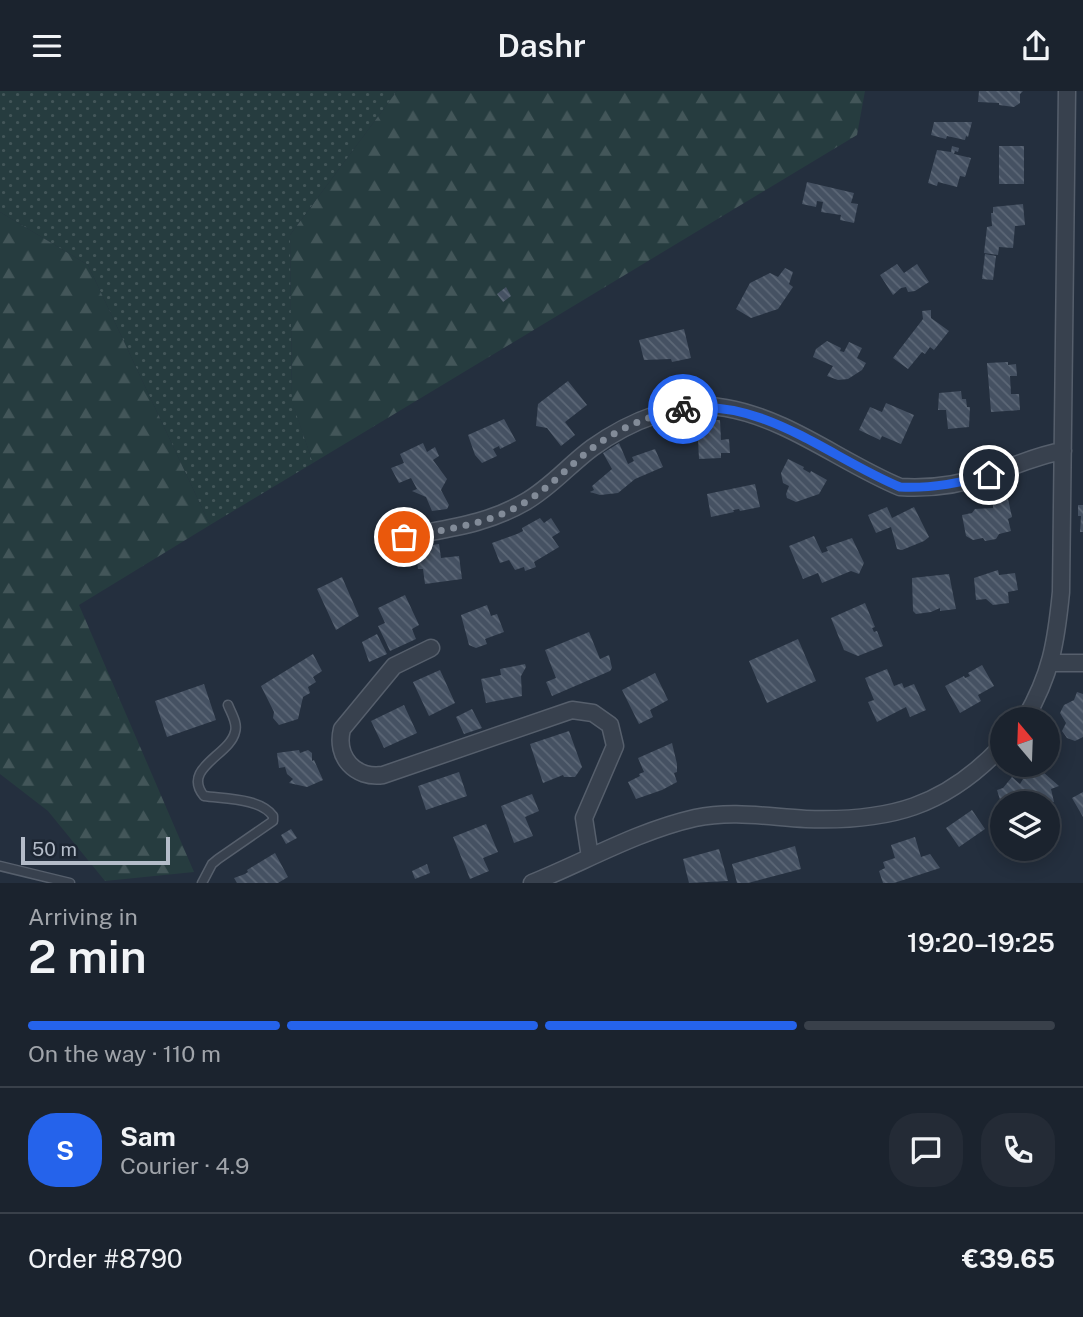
<!DOCTYPE html>
<meta charset="utf-8">
<style>
:root{--surface:#1b232e;--page:#242b36;--text:#f1f3f6;--muted:#a0a4aa;--line:#39404a;--accent:#2563eb}
body{margin:0;font-family:"Public Sans",sans-serif;background:var(--page);color:var(--text);height:100vh;display:flex;flex-direction:column;font-size:26px;white-space:nowrap}
*{box-sizing:border-box;margin:0}
p{font-size:23px;color:var(--muted)}
.icon{flex:none;width:38px;height:38px;fill:none;stroke:currentColor;stroke-width:2;stroke-linecap:round;stroke-linejoin:round}
.map{position:relative;height:792px;overflow:hidden}
.drawer{display:flex;flex-direction:column;background:var(--surface);flex:1}
.drawer>*{flex:none}
.needle{width:46px;rotate:341deg}
.controls{position:absolute;left:990px;top:616px;display:grid;gap:14px}
.controls a{display:grid;place-items:center;width:70px;height:70px;border-radius:50%;background:var(--surface);box-shadow:0 4px 18px #0003,0 0 0 2px var(--line);font-size:35px}
.scale{position:absolute;left:21px;bottom:18px;width:149px;box-sizing:border-box;padding-left:7px;border:4px solid #b4bcc9;border-top:0;font-size:19px;line-height:24px;white-space:nowrap;color:#b4bcc9;-webkit-text-stroke:5px #1d2633;paint-order:stroke}
.pin{position:absolute;display:grid;place-items:center;width:60px;height:60px;color:#fff;margin:-30px;border:4px solid #fff;border-radius:50%;box-shadow:0 2px 7px #0007}
.courier{position:absolute;display:grid;place-items:center;width:70px;height:70px;margin:-35px;border:5px solid #2563eb;border-radius:50%;background:#fff;color:#222;box-shadow:0 2px 9px #0007}
.summary em{font-style:normal;font-weight:600}
.summary div{display:flex;flex-direction:column-reverse}
.summary{display:flex;align-items:center;justify-content:space-between;height:119px;padding:0 28px}
h1{font-size:46px;font-weight:600;line-height:52px}
.bar{display:grid;grid-template-columns:repeat(4,1fr);gap:10px 7px;align-content:center;height:84px;padding:0 28px}
.bar i{height:9px;border-radius:5px;background:var(--line)}
.bar .current{background:var(--accent)}
.bar p{grid-column:span 4}
.line{display:flex;align-items:center;gap:18px;padding:0 28px;border-top:2px solid var(--line)}
.line div{flex:1}
.round{display:grid;place-items:center;flex:none;width:74px;height:74px;border-radius:28px;background:var(--page)}
header{display:flex;justify-content:space-between;align-items:center;height:91px;padding:0 28px;background:var(--surface);font-size:32px;font-weight:600}
.map>svg:first-child{display:block}
.grass{fill:url(#grass-dots)}
.forest{fill:url(#forest-firs)}
.building{fill:url(#building-back-hatch)}
.lines{fill:none;stroke-linecap:round;stroke-linejoin:round}
.service-casing{stroke:#565f6c;stroke-width:11}
.minor-casing{stroke:#565f6c;stroke-width:19}
.service{stroke:#38414e;stroke-width:8}
.minor{stroke:#38414e;stroke-width:16}
.done{stroke:#828b98;stroke-width:7;stroke-dasharray:0 12.6}
.route{stroke:#2563eb;stroke-width:9}
</style>
<header><svg class="icon" aria-label="menu" viewBox="0 0 24 24"><path d="M4 6h16M4 12h16M4 18h16"/></svg>Dashr<svg class="icon" aria-label="share" viewBox="0 0 24 24"><path d="M12 15V3M7 8l5-5 5 5M5 13v7h14v-7"/></svg></header>
<div class="map">
<svg width="1083" height="792" viewBox="0 0 1083 792">
<defs>
<pattern id="grass-dots" width="8" height="8" patternUnits="userSpaceOnUse" patternTransform="scale(1.75)"><rect width="8" height="8" fill="#263c3f"/><path d="M2 2h.1M6 6h.1" fill="none" stroke="#435659" stroke-width="1.8" stroke-linecap="round"/></pattern>
<pattern id="forest-firs" width="22" height="20" patternUnits="userSpaceOnUse" patternTransform="scale(1.75)"><rect width="22" height="20" fill="#263c3f"/><path d="M5 1l3.5 6h-7zM16 11l3.5 6h-7z" fill="#435659"/></pattern>
<pattern id="building-back-hatch" width="6" height="6" patternUnits="userSpaceOnUse" patternTransform="scale(1.75)"><rect width="6" height="6" fill="#455162"/><path d="M-1 5l2 2M0 0l6 6M5-1l2 2" fill="none" stroke="#5d6877"/></pattern>
</defs>
<rect width="100%" height="100%" fill="#242f3e"/>
<path class="grass" d="M 0,0 L 397,0 L 290,144 L 292,310 L 313,372 L 210,434 L 88,174 L 0,121 Z"/>
<path class="forest" d="M 397,0 L 865,0 L 857,44 L 313,372 L 292,311 L 290,144 Z
M 0,121 L 88,174 L 210,434 L 79,514 L 194,781 L 105,790 L 48,720 L 0,683 Z"/>
<path class="building" d="M 979,0 L 1023,0 L 1020,3 L 1020,12 L 1014,16 L 999,14 L 999,12 L 978,11 Z
M 934,31 L 972,31 L 968,46 L 966,45 L 965,49 L 947,45 L 946,48 L 931,44 Z
M 952,55 L 959,57 L 958,61 L 955,60 L 954,63 L 971,67 L 965,86 L 960,85 L 957,96 L 938,91 L 937,95 L 928,92 L 937,59 L 951,61 Z
M 999,55 L 1024,55 L 1024,93 L 999,93 Z
M 807,91 L 854,102 L 851,112 L 858,113 L 854,132 L 840,129 L 841,124 L 821,121 L 823,111 L 817,110 L 816,116 L 802,113 Z
M 1023,113 L 1025,134 L 1015,135 L 1013,157 L 999,156 L 998,164 L 984,162 L 987,136 L 992,135 L 991,122 L 993,122 L 993,116 Z
M 985,163 L 996,165 L 993,189 L 982,188 Z
M 897,173 L 904,182 L 917,173 L 929,191 L 915,200 L 908,201 L 906,196 L 901,197 L 893,204 L 880,184 Z
M 785,177 L 793,181 L 789,193 L 793,196 L 778,218 L 751,227 L 736,218 L 750,192 L 770,182 L 778,186 Z
M 506,196 L 511,205 L 503,211 L 497,203 Z
M 931,219 L 931,227 L 949,240 L 934,259 L 930,256 L 925,263 L 922,261 L 908,278 L 893,267 L 923,228 L 922,220 Z
M 684,238 L 691,267 L 672,271 L 671,268 L 644,269 L 639,249 Z
M 827,250 L 841,257 L 840,260 L 844,261 L 849,251 L 862,257 L 857,267 L 866,272 L 862,279 L 848,288 L 838,289 L 827,285 L 833,275 L 813,266 L 816,258 Z
M 1008,271 L 1008,274 L 1016,273 L 1017,285 L 1010,285 L 1011,303 L 1019,303 L 1020,319 L 991,321 L 987,272 Z
M 568,290 L 587,314 L 565,331 L 575,344 L 561,355 L 547,337 L 536,335 L 538,313 Z
M 961,300 L 962,308 L 966,308 L 967,316 L 970,316 L 969,336 L 948,338 L 946,319 L 938,319 L 939,302 Z
M 886,312 L 914,324 L 901,353 L 882,345 L 880,349 L 859,339 L 870,316 L 882,321 Z
M 504,328 L 516,350 L 500,358 L 499,355 L 493,358 L 497,365 L 482,372 L 475,364 L 468,344 Z
M 693,329 L 720,329 L 721,349 L 729,348 L 730,362 L 721,362 L 721,367 L 699,368 L 698,349 L 693,349 Z
M 423,352 L 427,361 L 435,356 L 439,365 L 433,369 L 447,388 L 441,399 L 449,414 L 447,418 L 432,420 L 426,406 L 412,400 L 417,398 L 411,387 L 399,392 L 391,377 L 404,372 L 400,363 Z
M 619,352 L 628,373 L 634,370 L 632,366 L 655,358 L 663,376 L 635,388 L 618,402 L 600,404 L 590,401 L 594,399 L 592,395 L 612,378 L 603,362 Z
M 788,368 L 804,376 L 803,378 L 810,382 L 811,380 L 827,389 L 819,403 L 796,411 L 787,407 L 786,403 L 789,395 L 783,392 L 781,382 Z
M 755,393 L 760,416 L 740,420 L 739,418 L 733,419 L 734,421 L 711,426 L 707,403 Z
M 1008,408 L 1012,426 L 1008,428 L 1011,440 L 999,443 L 996,448 L 985,450 L 983,447 L 973,449 L 966,445 L 962,424 L 972,422 L 975,418 L 993,417 L 993,414 Z
M 1078,414 L 1083,414 L 1083,441 L 1080,441 L 1081,425 L 1078,425 Z
M 887,416 L 892,427 L 914,416 L 929,446 L 924,450 L 902,459 L 897,458 L 891,436 L 876,442 L 868,424 Z
M 540,427 L 544,432 L 551,427 L 560,441 L 552,446 L 559,456 L 534,471 L 536,476 L 525,480 L 524,476 L 515,479 L 509,469 L 500,472 L 492,452 L 517,443 L 523,440 L 522,437 Z
M 814,445 L 822,462 L 828,460 L 826,456 L 852,447 L 864,472 L 859,483 L 851,480 L 822,492 L 818,482 L 803,488 L 789,455 Z
M 439,453 L 441,467 L 459,465 L 462,488 L 425,493 L 423,478 L 418,478 L 415,456 Z
M 998,479 L 999,484 L 1015,482 L 1018,499 L 1008,501 L 1009,512 L 993,514 L 986,508 L 976,509 L 974,487 Z
M 949,483 L 956,518 L 940,520 L 940,517 L 931,521 L 916,523 L 913,520 L 912,487 Z
M 342,486 L 359,525 L 336,539 L 317,498 Z
M 405,504 L 419,534 L 412,538 L 416,548 L 390,560 L 378,535 L 385,532 L 378,517 Z
M 865,512 L 875,536 L 872,537 L 874,541 L 877,540 L 883,555 L 858,565 L 844,559 L 831,527 Z
M 487,514 L 491,525 L 497,523 L 504,541 L 485,548 L 487,553 L 476,557 L 469,554 L 461,524 Z
M 589,541 L 600,568 L 609,564 L 612,577 L 610,580 L 552,605 L 546,591 L 556,587 L 545,559 Z
M 377,543 L 387,563 L 369,571 L 362,551 Z
M 798,548 L 816,590 L 767,612 L 749,570 Z
M 313,563 L 322,580 L 313,586 L 316,591 L 308,596 L 310,602 L 303,606 L 298,628 L 279,634 L 273,627 L 274,621 L 261,595 Z
M 525,573 L 526,576 L 521,585 L 522,605 L 486,612 L 481,588 L 501,584 L 500,578 Z
M 982,574 L 994,595 L 978,604 L 981,610 L 960,622 L 945,595 L 964,585 L 965,587 L 970,585 L 968,582 Z
M 887,578 L 894,595 L 902,592 L 904,597 L 914,593 L 926,619 L 910,626 L 906,616 L 877,631 L 868,611 L 874,609 L 865,587 Z
M 440,579 L 455,612 L 429,625 L 413,591 Z
M 655,582 L 668,609 L 650,619 L 653,626 L 639,633 L 622,599 Z
M 204,593 L 216,629 L 167,646 L 155,610 Z
M 1077,601 L 1083,603 L 1083,646 L 1075,650 L 1067,647 L 1062,640 L 1066,632 L 1060,622 L 1064,614 L 1074,609 Z
M 404,614 L 417,642 L 384,657 L 371,630 Z
M 472,618 L 482,637 L 464,643 L 456,626 Z
M 569,640 L 582,676 L 575,686 L 564,686 L 563,684 L 543,692 L 530,653 Z
M 672,652 L 677,673 L 677,681 L 674,682 L 677,691 L 662,699 L 636,708 L 628,691 L 640,685 L 639,683 L 644,681 L 638,667 Z
M 299,659 L 300,662 L 308,659 L 312,662 L 312,670 L 314,669 L 323,689 L 307,696 L 289,692 L 293,688 L 287,683 L 285,676 L 279,677 L 277,662 Z
M 1024,674 L 1035,674 L 1059,695 L 1051,698 L 1054,711 L 1001,712 L 997,699 L 1003,697 L 1012,686 L 1020,693 L 1023,688 L 1017,682 Z
M 459,681 L 467,705 L 426,719 L 418,695 Z
M 1083,701 L 1083,726 L 1072,707 Z
M 532,703 L 539,720 L 525,726 L 533,745 L 514,752 L 501,715 Z
M 972,719 L 985,738 L 959,756 L 946,737 Z
M 486,733 L 498,761 L 483,767 L 489,780 L 470,788 L 453,746 Z
M 291,738 L 297,747 L 286,753 L 281,744 Z
M 915,746 L 921,766 L 930,763 L 940,777 L 894,792 L 883,792 L 879,780 L 885,777 L 883,771 L 895,767 L 891,754 Z
M 795,755 L 801,778 L 748,792 L 737,792 L 732,773 Z
M 719,758 L 728,790 L 689,792 L 683,768 Z
M 275,762 L 288,786 L 278,792 L 237,792 L 234,787 L 245,783 L 248,781 L 247,779 Z
M 427,773 L 430,782 L 415,788 L 412,780 Z"/>
<g class="lines">
<defs>
<path id="service" d="M 0,775 L 70,792
M 202,792 L 212,773 L 218,768 L 273,730 L 273,725 C 260,707 225,708 204,705 C 181,677 230,664 235,641 C 238,632 231,622 228,614"/>
<path id="minor" d="M 404,446 C 448,437 485,434 525,411 C 550,397 569,374 592,357 C 628,331 680,308 726,317 C 789,328 842,372 900,396 C 930,398 963,393 991,383 C 1015,375 1037,364 1063,360
M 431,557 L 394,575 L 342,638 C 335,666 355,688 383,684 L 572,619 L 593,622 L 610,634 L 615,655 L 584,727 L 590,766
M 1050,572 L 1083,572
M 1025,628 C 1051,583 1056,552 1061,501 L 1067,0
M 532,792 C 586,770 638,740 695,727 C 733,719 768,726 806,728 C 889,731 945,716 1003,654"/>
</defs>
<use href="#service" class="service-casing"/>
<use href="#minor" class="minor-casing"/>
<use href="#service" class="service"/>
<use href="#minor" class="minor"/>
</g>
<g class="lines">
<path class="done" d="M 404,446 C 446,438 490,434 527,410 C 550,396 569,375 590,359 C 616,338 650,324 683,318"/>
<path class="route" d="M 683,318 C 763,306 830,367 900,396 C 931,398 960,392 989,384"/>
</g>
</svg>
<div class="controls">
<a><svg class="needle" viewBox="-14 -14 28 28"><path d="M0-13l5 13h-10z" fill="#e53935"/><path d="M0 13l5-13h-10z" fill="#a0a4aa"/></svg></a>
<a><svg class="icon" aria-label="layers" viewBox="0 0 24 24"><path d="M12 4l9 5-9 5-9-5zM3 14l9 5 9-5"/></svg></a>
</div>
<div class="scale">50 m</div>
<div class="pin" style="left:404px;top:446px;background:#ea580c"><svg class="icon" aria-label="bag" viewBox="0 0 24 24"><path d="M5 8h14l-1 12H6zM9 8a3 3 0 0 1 6 0"/></svg></div>
<div class="pin" style="left:989px;top:384px;background:#1f2937"><svg class="icon" aria-label="home" viewBox="0 0 24 24"><path d="M3 11l9-7 9 7M6 9v11h12V9"/></svg></div>
<div class="courier" style="left:683px;top:318px"><svg class="icon" aria-label="bike" viewBox="0 0 24 24"><circle cx="6" cy="16" r="4"/><circle cx="18" cy="16" r="4"/><path d="M6 16l4-8h5l3 8M10 8l3 8H6M13 5h3"/></svg></div>
</div>
<section class="drawer">
<div class="summary"><div><h1>2 min</h1><p>Arriving in</p></div><em>19:20–19:25</em></div>
<div class="bar"><i class="current"></i><i class="current"></i><i class="current"></i><i></i><p>On the way · 110 m</p></div>
<div class="line" style="height:126px"><b class="round" style="background:var(--accent);color:#fff">S</b><div><b>Sam</b><p>Courier · 4.9</p></div><a class="round"><svg class="icon" aria-label="chat" viewBox="0 0 24 24"><path d="M4 5h16v11H9l-5 4z"/></svg></a><a class="round"><svg class="icon" aria-label="phone" viewBox="0 0 24 24"><path d="M5 4h4l2 5-3 2q2 4 5 5l2-3 5 2v4C11 20 4 13 5 4z"/></svg></a></div>
<div class="line" style="height:91px"><div>Order #8790</div><b>€39.65</b></div>
</section>
